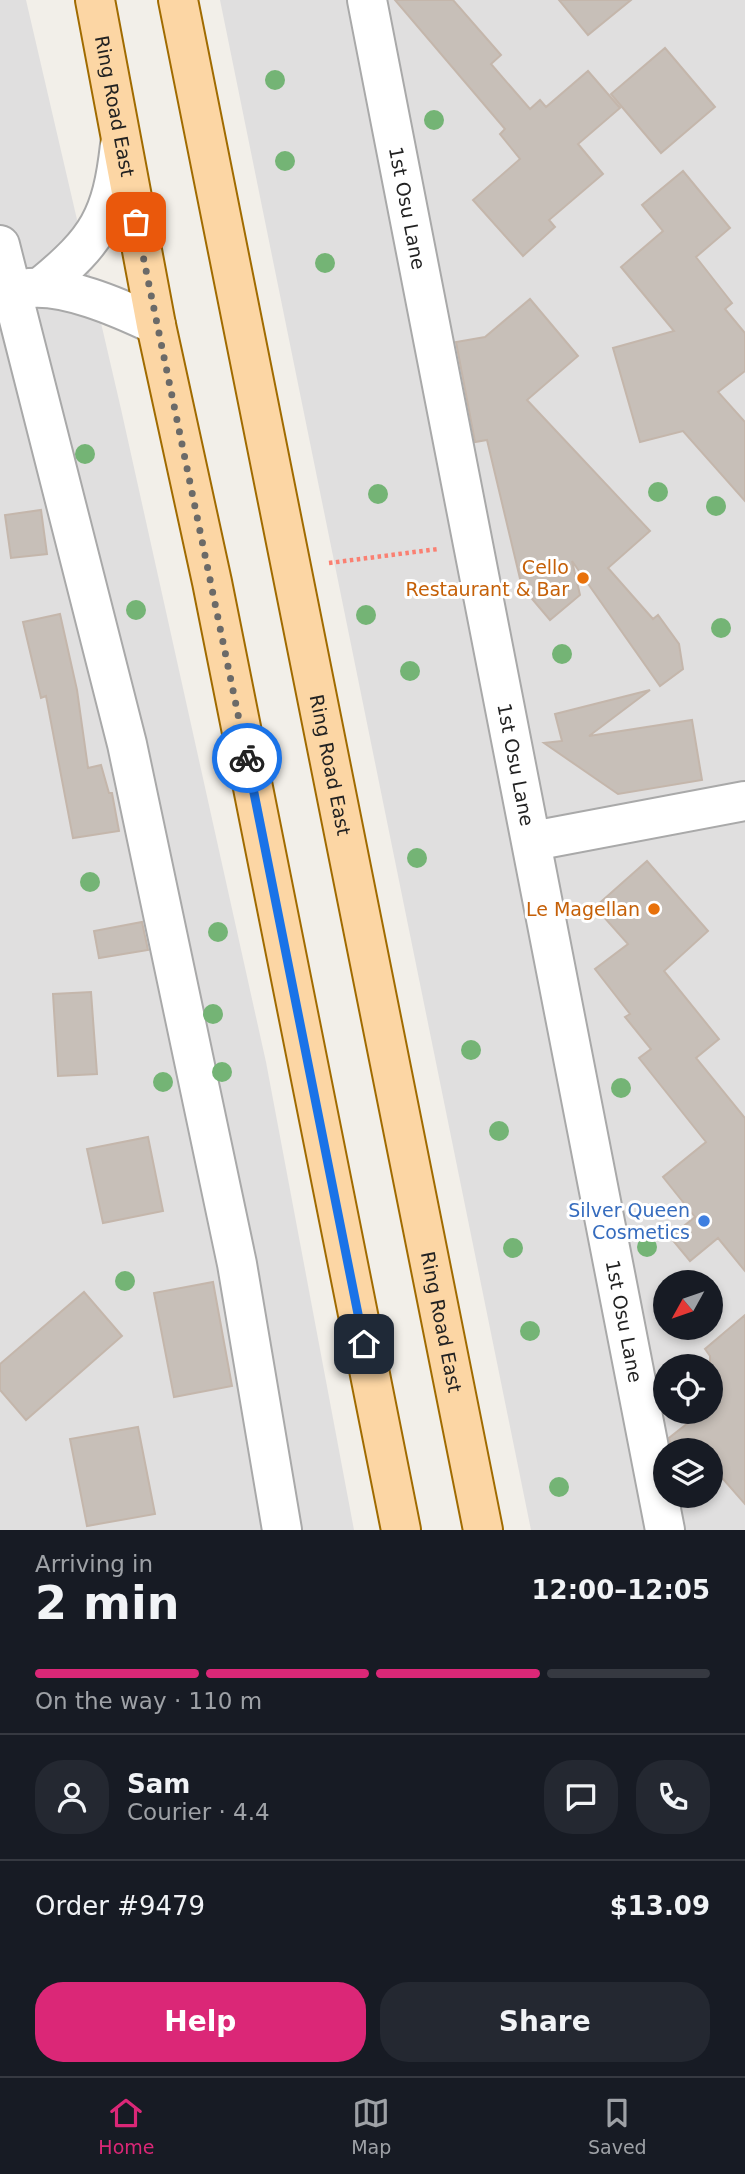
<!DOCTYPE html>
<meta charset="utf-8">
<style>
:root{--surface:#171b24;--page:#242831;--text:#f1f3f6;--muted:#9ea1a6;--line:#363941;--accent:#db2777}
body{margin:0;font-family:"DejaVu Sans",sans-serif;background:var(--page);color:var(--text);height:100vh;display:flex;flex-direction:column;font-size:26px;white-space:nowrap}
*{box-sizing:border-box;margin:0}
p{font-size:23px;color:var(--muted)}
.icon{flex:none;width:38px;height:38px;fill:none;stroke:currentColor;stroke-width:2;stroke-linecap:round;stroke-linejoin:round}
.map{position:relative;height:1530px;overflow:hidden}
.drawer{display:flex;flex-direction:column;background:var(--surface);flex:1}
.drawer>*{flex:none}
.needle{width:46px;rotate:230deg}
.tools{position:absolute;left:653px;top:1270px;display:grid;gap:14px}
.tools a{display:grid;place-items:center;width:70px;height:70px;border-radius:50%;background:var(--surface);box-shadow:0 4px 10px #0003;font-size:35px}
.pin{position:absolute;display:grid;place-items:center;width:60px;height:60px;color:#fff;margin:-30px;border-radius:14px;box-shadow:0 4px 10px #0006}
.courier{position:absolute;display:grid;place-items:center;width:70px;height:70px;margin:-35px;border:5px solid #1a73e8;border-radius:50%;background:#fff;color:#222;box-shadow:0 2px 9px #0007}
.overview em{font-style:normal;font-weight:600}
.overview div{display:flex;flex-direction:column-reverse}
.overview{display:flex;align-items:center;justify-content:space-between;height:119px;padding:0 35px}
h1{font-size:46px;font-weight:600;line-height:52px}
.bar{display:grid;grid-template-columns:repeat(4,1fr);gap:10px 7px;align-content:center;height:84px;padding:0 35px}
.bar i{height:9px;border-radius:5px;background:var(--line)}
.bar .on{background:var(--accent)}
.bar p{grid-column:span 4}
.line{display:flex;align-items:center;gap:18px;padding:0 35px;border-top:2px solid var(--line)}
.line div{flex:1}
.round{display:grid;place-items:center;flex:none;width:74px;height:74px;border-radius:28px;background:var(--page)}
.primary-button{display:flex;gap:14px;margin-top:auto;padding:14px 35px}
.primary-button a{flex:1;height:80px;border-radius:28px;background:var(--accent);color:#fff;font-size:28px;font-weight:600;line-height:80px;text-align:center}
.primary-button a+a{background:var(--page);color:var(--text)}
.menu{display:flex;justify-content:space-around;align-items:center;height:98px;border-top:2px solid var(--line);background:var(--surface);font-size:19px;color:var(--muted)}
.menu a{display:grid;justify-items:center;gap:4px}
.menu .on{color:var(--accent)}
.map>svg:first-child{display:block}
.residential{fill:#e0dfdf;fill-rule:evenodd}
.building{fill:#c7bfb8;stroke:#c4b6ab;stroke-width:2}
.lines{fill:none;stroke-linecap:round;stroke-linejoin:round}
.minor-casing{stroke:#a9a9a9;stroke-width:42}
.major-casing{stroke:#a06b00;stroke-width:42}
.path{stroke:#fa8072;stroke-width:4.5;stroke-dasharray:3.5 3.5;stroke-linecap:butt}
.minor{stroke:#fff;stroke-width:38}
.major{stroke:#fcd6a4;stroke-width:38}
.tree{fill:#74b475}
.done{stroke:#6b6a68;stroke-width:7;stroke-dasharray:0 12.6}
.route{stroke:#1a73e8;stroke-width:9}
.food-dot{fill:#e8710a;stroke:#fff;stroke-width:2.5}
.shop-dot{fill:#3f7fe0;stroke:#fff;stroke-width:2.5}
.labels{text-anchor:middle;stroke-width:6;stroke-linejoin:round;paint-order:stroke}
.street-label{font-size:19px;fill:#222;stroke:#fff}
.food-label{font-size:19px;fill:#c56008;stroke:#fff;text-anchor:end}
.shop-label{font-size:19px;fill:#366cbe;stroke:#fff;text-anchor:end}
</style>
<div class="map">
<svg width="745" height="1530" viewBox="0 0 745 1530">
<rect width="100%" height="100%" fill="#f2efe9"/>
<path class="residential" d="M 0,0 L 26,0 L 121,409 L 266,1062 L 354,1530 L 0,1530 Z
M 220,0 L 745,0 L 745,1530 L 531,1530 ZM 665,1283 L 710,1283 L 710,1328 L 665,1328 ZM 665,1367 L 710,1367 L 710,1412 L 665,1412 ZM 665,1451 L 710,1451 L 710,1496 L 665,1496 Z"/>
<path class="building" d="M 395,0 L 453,0 L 501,55 L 491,64 L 530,109 L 540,100 L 546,107 L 588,71 L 620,108 L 578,144 L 603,174 L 549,220 L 555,227 L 523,256 L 473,200 L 520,159 L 500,134 L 505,129 Z
M 559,0 L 631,0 L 588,35 Z
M 665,48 L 715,107 L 661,153 L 611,94 Z
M 683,171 L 730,228 L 696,257 L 732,303 L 725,309 L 745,333 L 745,371 L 718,392 L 745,422 L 745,501 L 683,431 L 640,442 L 613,348 L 674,331 L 621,267 L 663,231 L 642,205 Z
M 530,299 L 578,356 L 527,400 L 650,531 L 608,568 L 653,619 L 658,615 L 679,644 L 683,669 L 660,686 L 572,561 L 580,595 L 550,620 L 522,587 L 487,440 L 475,442 L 456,342 L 485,337 Z
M 41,510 L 47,554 L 11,558 L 5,515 Z
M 60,614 L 77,690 L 88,768 L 101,765 L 109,793 L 112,793 L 119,831 L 73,838 L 46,696 L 41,698 L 23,622 Z
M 650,690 L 589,736 L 692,720 L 702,780 L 618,794 L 544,743 L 562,741 L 555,714 Z
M 647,861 L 708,931 L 664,971 L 719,1039 L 696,1058 L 745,1118 L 745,1271 L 718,1238 L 690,1261 L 670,1237 L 695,1217 L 663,1177 L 706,1142 L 639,1058 L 651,1049 L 625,1017 L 630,1014 L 595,969 L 628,944 L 595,907 Z
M 142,922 L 148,950 L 99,958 L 94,931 Z
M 91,992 L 97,1074 L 58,1076 L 53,994 Z
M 148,1137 L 163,1211 L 103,1223 L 87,1149 Z
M 213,1282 L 232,1386 L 174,1397 L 154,1293 Z
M 84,1292 L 122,1336 L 26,1420 L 0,1390 L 0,1364 Z
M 745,1315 L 745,1504 L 710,1464 L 710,1451 L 672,1451 L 669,1438 L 702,1412 L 710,1412 L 710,1356 L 705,1349 Z
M 138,1427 L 155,1514 L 87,1526 L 70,1439 Z"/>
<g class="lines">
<defs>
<g id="minor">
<path id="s1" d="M 367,0 L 665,1530"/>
<path d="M 0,245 L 127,744 L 237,1264 L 282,1530"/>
<path d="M 42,286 C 98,240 112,217 120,145"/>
<path d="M 23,289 C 62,282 120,308 156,325"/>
<path d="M 533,841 L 745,801"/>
</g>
<g id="major">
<path id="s2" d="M 95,0 L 156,325 L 212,582 L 401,1530"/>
<path id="s3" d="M 178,0 L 483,1530"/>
</g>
</defs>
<use href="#minor" class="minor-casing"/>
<use href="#major" class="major-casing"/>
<path class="path" d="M 329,563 L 438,549"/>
<use href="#minor" class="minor"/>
<use href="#major" class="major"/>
</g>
<g class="tree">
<circle cx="275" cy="80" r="10"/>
<circle cx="434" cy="120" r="10"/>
<circle cx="285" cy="161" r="10"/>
<circle cx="325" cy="263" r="10"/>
<circle cx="85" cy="454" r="10"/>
<circle cx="658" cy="492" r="10"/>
<circle cx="378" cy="494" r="10"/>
<circle cx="716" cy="506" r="10"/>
<circle cx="136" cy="610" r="10"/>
<circle cx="366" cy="615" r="10"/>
<circle cx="721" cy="628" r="10"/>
<circle cx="562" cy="654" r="10"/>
<circle cx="410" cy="671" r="10"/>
<circle cx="417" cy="858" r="10"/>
<circle cx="90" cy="882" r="10"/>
<circle cx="218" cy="932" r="10"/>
<circle cx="213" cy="1014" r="10"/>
<circle cx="471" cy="1050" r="10"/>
<circle cx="222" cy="1072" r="10"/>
<circle cx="163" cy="1082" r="10"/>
<circle cx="621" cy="1088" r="10"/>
<circle cx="499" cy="1131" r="10"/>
<circle cx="647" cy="1247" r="10"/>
<circle cx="513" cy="1248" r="10"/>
<circle cx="125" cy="1281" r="10"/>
<circle cx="530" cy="1331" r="10"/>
<circle cx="559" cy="1487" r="10"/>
</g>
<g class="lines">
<path class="done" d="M 136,222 L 247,758"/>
<path class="route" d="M 247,758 L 364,1344"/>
</g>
<g class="food-dot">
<circle cx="583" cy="578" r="7"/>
<circle cx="654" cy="909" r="7"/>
</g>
<circle class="shop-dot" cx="704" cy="1221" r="7"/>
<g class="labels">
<g class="street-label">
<text dy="7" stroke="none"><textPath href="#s2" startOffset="108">Ring Road East</textPath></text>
<text dy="7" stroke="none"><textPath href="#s1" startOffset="212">1st Osu Lane</textPath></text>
<text dy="7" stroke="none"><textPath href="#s3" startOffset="780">Ring Road East</textPath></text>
<text dy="7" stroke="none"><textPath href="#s1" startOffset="779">1st Osu Lane</textPath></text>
<text dy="7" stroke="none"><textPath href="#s3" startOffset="1348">Ring Road East</textPath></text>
<text dy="7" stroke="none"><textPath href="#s1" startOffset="1346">1st Osu Lane</textPath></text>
</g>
<g class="food-label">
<text x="569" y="574">Cello<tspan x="569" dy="22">Restaurant &amp; Bar</tspan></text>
<text x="640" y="916">Le Magellan</text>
</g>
<g class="shop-label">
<text x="690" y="1217">Silver Queen<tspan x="690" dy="22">Cosmetics</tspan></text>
</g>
</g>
</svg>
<div class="tools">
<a><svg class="needle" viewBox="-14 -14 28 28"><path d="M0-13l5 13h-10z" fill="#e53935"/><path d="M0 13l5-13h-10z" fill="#9ea1a6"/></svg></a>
<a><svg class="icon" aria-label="locate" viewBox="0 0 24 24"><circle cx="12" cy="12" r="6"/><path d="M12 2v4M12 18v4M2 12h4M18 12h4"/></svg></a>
<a><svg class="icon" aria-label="layers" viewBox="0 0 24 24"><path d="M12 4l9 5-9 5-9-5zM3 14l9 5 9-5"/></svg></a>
</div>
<div class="pin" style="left:136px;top:222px;background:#ea580c"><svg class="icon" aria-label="bag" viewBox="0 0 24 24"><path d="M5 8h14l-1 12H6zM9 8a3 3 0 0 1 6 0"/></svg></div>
<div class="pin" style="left:364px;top:1344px;background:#1f2937"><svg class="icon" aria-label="home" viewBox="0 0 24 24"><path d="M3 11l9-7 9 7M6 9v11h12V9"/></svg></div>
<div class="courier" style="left:247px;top:758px"><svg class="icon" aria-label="bike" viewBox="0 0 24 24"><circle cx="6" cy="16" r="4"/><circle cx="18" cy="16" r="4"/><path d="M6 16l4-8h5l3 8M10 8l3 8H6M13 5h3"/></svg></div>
</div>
<section class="drawer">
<div class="overview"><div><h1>2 min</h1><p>Arriving in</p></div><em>12:00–12:05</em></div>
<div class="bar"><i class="on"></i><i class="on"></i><i class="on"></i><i></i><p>On the way · 110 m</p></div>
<div class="line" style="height:126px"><a class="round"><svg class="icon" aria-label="person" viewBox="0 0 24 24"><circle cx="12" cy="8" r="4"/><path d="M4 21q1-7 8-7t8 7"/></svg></a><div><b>Sam</b><p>Courier · 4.4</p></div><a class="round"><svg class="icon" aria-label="chat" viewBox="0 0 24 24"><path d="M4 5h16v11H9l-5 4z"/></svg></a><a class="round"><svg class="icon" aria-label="phone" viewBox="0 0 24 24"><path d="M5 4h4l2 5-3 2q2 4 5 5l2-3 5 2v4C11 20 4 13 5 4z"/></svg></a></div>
<div class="line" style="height:91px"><div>Order #9479</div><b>$13.09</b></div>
<div class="primary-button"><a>Help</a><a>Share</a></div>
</section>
<nav class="menu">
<a class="on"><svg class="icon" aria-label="home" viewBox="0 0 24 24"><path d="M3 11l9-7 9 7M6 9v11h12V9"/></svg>Home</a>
<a><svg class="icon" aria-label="map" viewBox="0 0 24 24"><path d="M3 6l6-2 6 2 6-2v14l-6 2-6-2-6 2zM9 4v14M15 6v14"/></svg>Map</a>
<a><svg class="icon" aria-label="saved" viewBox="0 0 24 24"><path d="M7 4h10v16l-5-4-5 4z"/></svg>Saved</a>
</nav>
